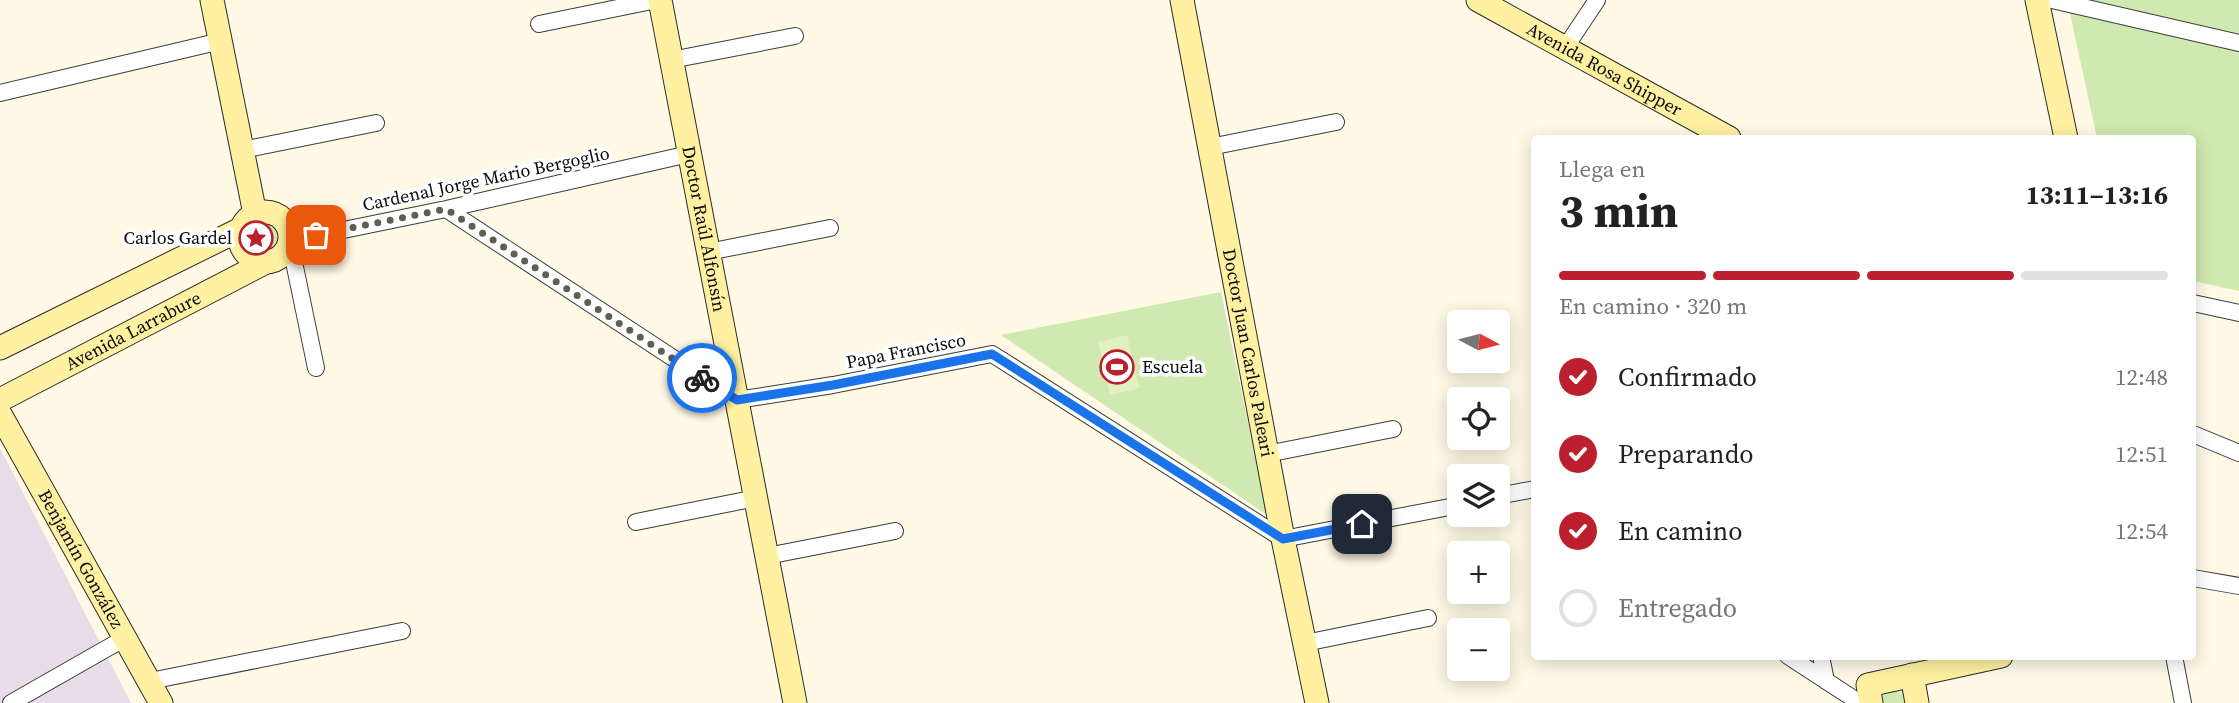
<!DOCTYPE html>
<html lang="es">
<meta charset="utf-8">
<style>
:root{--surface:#fff;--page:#f2f2f2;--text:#222;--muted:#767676;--line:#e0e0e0;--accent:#bc1f2d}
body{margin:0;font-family:"Source Serif 4",serif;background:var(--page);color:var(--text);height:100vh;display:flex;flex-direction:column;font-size:26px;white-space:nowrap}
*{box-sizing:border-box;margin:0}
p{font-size:23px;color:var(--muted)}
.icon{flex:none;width:38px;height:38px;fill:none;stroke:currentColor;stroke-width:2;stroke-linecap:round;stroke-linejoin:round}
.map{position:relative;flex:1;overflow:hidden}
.drawer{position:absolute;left:1531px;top:135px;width:665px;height:525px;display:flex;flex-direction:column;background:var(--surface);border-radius:7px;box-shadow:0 4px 18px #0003}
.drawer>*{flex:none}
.needle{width:46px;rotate:97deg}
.tools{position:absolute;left:1447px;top:310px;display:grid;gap:14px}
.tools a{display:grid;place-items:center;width:63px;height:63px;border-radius:7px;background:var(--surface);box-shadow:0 4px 18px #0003;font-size:35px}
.pin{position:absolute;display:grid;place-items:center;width:60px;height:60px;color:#fff;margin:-30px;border-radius:14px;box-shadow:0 4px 10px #0006}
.courier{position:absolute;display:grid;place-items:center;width:70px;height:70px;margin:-35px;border:5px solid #1a73e8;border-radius:50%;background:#fff;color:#222;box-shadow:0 2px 9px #0007}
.headline em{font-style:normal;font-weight:700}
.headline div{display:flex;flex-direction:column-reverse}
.headline{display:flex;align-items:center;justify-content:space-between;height:119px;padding:0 28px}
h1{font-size:46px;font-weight:700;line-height:52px}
.bar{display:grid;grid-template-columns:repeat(4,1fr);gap:10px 7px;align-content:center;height:84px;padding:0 28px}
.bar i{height:9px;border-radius:5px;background:var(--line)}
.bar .on{background:var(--accent)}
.bar p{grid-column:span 4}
ol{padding:0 28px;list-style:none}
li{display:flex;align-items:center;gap:21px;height:77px}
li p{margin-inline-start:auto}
li .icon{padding:7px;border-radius:50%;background:var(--accent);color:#fff;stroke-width:4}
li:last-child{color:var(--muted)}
li i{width:38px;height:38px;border:4px solid var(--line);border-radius:50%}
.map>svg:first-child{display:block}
.industrial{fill:#e8dce9}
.green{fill:#d0e9b0}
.pitch{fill:#e2f0c2}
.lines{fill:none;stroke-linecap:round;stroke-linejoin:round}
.street-casing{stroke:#3c3c3c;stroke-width:18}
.secondary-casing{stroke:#2b2b2b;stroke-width:25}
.street{stroke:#fff;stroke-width:16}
.secondary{stroke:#fff1a1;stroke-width:23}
.done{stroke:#5f5d56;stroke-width:7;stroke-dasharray:0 12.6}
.route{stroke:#1a73e8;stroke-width:9}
.labels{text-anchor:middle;stroke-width:7;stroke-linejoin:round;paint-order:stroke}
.street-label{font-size:18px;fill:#090909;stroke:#fff}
.poi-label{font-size:18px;fill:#090909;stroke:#fff;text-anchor:end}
</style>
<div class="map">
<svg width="2239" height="703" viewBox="0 0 2239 703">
<rect width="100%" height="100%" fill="#fff9e6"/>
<path class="industrial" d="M 0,448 L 131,703 L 0,703 Z"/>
<path class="green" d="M 2067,0 L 2239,0 L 2239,291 L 2193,281 L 2193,138 L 2097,138 Z
M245 236a17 17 0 1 1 34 0a17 17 0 1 1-34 0Z
M 1221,292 L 1267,515 L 1001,335 Z
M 1891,690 L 1907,693 L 1910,703 L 1880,703 L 1879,698 Z"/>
<path class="pitch" d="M 1127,335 L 1140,388 L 1110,395 L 1098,342 Z"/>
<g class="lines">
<defs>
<path id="street" d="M 2052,0 L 2239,43
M 539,24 L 657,0
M 1565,48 L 1597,0
M 671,60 L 795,36
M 0,93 L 221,41
M 1210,147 L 1336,122
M 242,150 L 376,123
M 446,209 L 737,400 L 833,385 L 992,354 L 1283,539 L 1460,505
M 290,241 L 446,209 L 689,154
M 288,247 L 294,262 L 316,368
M 708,252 L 830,228
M 2193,303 L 2239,313
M 2193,434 L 2239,453
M 1267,454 L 1393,429
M 1498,496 L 1535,489
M 636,522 L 756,498
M 767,556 L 895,531
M 2193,578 L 2239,586
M 1305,643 L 1428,618
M 1788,656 L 1860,703
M 1821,656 L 1826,681
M 2174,656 L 2183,703
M 150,681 L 402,631
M 11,703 L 125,638"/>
<g id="secondary">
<path d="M 212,0 L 255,214"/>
<path id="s1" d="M 660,0 L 795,703"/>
<path id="s2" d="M 1182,0 L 1283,539 L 1317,703"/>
<path id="s3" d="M 1478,0 L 1729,138"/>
<path d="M 2037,0 L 2066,138"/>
<circle cx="265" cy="237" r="25"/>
<path d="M 0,348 L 243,228"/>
<path id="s4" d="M 0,400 L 266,262"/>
<path id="s5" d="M 0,414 L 161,703"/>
<path d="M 1912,675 L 1917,703"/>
<path d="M 1871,703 L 1868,685 L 2001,656"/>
</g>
</defs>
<use href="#street" class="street-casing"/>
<use href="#secondary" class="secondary-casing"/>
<use href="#street" class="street"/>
<use href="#secondary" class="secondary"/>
</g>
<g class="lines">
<path class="done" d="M 316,235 L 446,209 L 702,378"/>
<path class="route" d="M 702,378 L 737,400 L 833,385 L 992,354 L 1283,539 L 1362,524"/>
</g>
<defs>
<symbol id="sight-ring" viewBox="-11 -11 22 22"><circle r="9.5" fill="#fff" stroke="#bc1f2d" stroke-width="1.5"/><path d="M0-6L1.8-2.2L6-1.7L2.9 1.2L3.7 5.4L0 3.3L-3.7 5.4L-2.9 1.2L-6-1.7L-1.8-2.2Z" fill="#bc1f2d"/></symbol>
<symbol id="stadium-ring" viewBox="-11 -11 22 22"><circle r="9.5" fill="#fff" stroke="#bc1f2d" stroke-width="1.5"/><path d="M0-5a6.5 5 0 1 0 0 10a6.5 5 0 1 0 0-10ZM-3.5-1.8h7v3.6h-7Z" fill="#bc1f2d"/></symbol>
</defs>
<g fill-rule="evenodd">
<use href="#sight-ring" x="237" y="219" width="38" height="38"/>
<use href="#stadium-ring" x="1098" y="348" width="38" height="38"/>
</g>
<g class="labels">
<g class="street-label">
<text dy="6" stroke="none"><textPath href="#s3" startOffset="144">Avenida Rosa Shipper</textPath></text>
<text transform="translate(486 179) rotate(-12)" y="6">Cardenal Jorge Mario Bergoglio</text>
<text dy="6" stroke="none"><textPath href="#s1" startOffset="233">Doctor Raúl Alfonsín</textPath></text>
<text dy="6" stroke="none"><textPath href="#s4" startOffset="150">Avenida Larrabure</textPath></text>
<text transform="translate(906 351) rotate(-11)" y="6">Papa Francisco</text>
<text dy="6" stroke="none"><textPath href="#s2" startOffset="359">Doctor Juan Carlos Paleari</textPath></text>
<text dy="6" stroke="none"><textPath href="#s5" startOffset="166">Benjamín González</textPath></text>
</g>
<g class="poi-label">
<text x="232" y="244">Carlos Gardel</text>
<text x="1142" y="373" text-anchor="start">Escuela</text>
</g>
</g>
</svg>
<div class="tools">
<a><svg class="needle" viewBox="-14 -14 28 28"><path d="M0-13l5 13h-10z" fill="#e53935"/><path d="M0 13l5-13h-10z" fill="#767676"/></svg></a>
<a><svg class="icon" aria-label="locate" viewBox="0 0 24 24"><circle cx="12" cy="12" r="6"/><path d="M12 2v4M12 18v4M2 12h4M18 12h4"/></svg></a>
<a><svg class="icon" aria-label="layers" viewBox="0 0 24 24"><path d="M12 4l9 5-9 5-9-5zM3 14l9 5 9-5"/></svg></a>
<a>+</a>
<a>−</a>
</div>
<div class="pin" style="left:316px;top:235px;background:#ea580c"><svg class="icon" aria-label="bag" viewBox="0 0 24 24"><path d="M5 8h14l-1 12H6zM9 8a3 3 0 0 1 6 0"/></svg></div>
<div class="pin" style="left:1362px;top:524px;background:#1f2937"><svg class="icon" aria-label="home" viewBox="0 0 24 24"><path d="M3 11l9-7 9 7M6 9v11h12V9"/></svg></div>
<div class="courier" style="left:702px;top:378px"><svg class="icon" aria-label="bike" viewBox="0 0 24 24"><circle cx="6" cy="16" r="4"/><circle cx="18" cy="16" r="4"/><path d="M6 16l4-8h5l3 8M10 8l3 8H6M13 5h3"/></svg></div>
<section class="drawer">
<div class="headline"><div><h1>3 min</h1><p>Llega en</p></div><em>13:11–13:16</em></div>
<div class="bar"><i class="on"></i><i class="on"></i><i class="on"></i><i></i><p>En camino · 320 m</p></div>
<ol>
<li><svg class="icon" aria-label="check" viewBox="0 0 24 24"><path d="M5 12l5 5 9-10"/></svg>Confirmado<p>12:48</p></li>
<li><svg class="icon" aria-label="check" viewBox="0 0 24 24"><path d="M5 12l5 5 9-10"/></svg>Preparando<p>12:51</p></li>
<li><svg class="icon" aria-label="check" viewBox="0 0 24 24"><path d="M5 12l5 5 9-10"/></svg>En camino<p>12:54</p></li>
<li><i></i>Entregado</li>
</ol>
</section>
</div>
